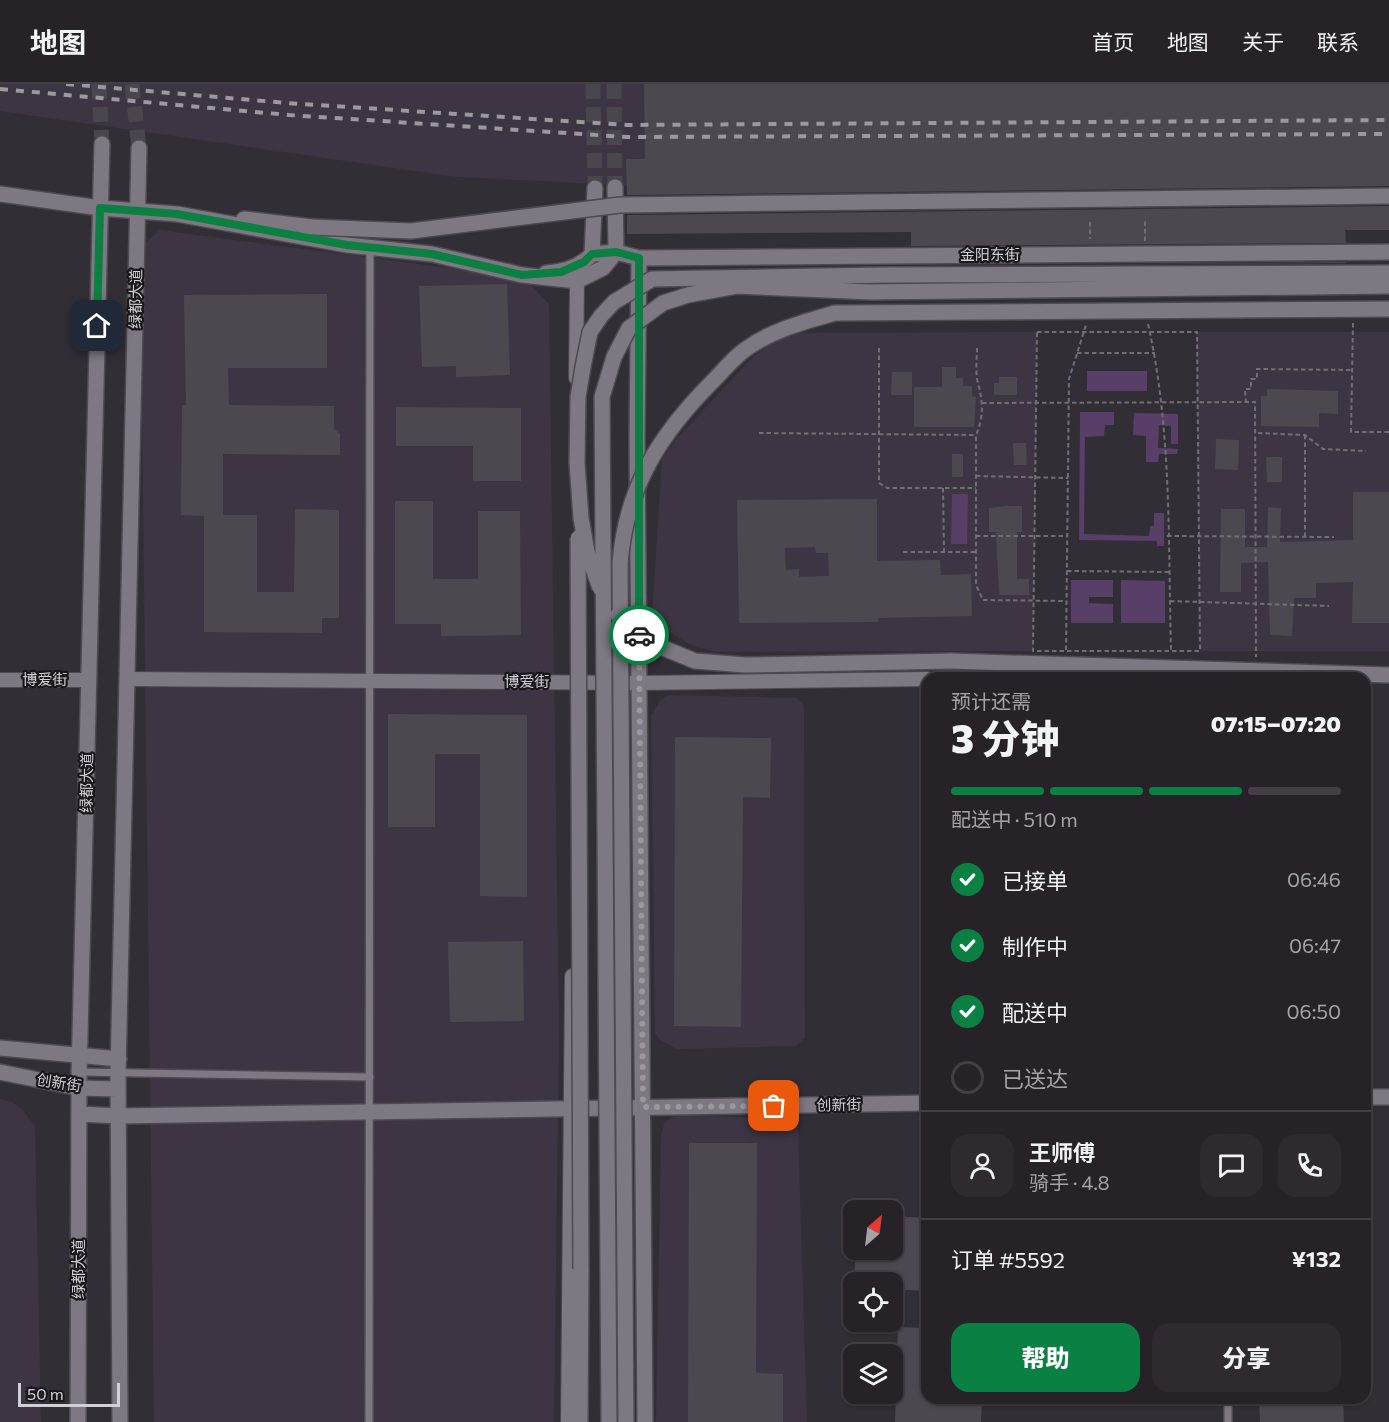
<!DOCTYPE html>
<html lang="zh">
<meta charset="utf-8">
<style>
:root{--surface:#262228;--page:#2e2a30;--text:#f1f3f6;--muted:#a4a4a8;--line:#423f45;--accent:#0b8043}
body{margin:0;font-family:Commissioner,"Noto Sans SC",sans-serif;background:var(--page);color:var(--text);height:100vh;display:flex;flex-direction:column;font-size:22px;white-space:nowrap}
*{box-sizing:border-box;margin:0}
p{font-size:20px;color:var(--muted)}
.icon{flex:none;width:33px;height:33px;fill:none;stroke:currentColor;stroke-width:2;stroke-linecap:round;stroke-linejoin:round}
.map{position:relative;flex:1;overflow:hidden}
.drawer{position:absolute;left:921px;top:588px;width:450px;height:732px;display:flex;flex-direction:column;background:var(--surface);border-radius:18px;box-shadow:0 2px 4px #0004,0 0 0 2px var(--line)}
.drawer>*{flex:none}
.needle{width:39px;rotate:28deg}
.buttons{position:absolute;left:843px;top:1116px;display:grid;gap:12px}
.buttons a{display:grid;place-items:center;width:60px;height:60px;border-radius:12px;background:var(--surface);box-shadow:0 2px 4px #0004,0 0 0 2px var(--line);font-size:30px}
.scale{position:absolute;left:18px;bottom:15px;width:102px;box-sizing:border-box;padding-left:6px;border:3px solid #d3d0d5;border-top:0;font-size:16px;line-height:21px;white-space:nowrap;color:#d3d0d5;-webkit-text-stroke:4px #19171b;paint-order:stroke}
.pin{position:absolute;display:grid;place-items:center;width:51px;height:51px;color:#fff;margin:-26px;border-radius:12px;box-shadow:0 3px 9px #0006}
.courier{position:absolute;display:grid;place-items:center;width:60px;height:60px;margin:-30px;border:4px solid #0b8043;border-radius:50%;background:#fff;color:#222;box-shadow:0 2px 8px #0007}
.summary em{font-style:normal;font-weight:800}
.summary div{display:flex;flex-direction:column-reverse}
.summary{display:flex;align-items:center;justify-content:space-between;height:102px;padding:0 30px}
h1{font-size:39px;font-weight:800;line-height:45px}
.bar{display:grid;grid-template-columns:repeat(4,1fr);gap:9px 6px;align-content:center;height:72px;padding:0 30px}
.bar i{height:8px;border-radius:4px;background:var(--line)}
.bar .on{background:var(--accent)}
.bar p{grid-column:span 4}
.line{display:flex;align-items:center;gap:15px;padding:0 30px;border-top:2px solid var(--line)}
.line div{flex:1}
.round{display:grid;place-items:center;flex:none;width:63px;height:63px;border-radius:18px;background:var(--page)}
ol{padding:0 30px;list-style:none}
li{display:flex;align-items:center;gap:18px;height:66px}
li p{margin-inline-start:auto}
li .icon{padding:6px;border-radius:50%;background:var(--accent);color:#fff;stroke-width:4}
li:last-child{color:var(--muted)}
li i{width:33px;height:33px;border:3px solid var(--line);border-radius:50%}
.action{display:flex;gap:12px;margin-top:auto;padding:12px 30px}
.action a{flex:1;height:69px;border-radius:18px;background:var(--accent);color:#fff;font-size:24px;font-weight:800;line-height:69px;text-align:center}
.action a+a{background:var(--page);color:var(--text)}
header{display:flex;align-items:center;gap:36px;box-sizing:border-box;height:84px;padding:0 30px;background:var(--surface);border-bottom:2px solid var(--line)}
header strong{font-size:28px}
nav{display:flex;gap:33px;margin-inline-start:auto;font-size:21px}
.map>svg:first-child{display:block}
.built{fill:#3d3543}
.green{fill:#573f67}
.building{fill:#4d4850;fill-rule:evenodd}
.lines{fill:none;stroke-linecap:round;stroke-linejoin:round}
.secondary-tunnel{stroke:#4a464e;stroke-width:15;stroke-dasharray:15 8;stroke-linecap:butt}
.lane-casing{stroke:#4e4a51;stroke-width:10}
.street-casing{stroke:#4e4a51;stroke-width:16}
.secondary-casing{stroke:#4e4a51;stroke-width:18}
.path{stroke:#716e74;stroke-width:2;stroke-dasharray:4.5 3;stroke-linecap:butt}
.lane{stroke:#7d7881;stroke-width:7}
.street{stroke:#7d7881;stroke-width:14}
.secondary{stroke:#7d7881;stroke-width:15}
.rail{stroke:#9b989e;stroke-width:4;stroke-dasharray:8 8;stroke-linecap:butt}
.secondary-bridge-casing{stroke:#4e4a51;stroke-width:18;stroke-linecap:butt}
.secondary-bridge{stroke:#7d7881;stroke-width:15}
.done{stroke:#9b979d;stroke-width:6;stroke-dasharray:0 10.8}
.route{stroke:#0b8043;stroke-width:8}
.labels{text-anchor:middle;stroke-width:4.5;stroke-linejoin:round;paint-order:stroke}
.street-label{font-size:15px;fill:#d3d0d5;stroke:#19171b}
</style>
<header>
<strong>地图</strong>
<nav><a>首页</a><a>地图</a><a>关于</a><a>联系</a></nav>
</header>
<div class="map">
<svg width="1389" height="1338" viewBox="0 0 1389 1338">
<rect width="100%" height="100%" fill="#322e36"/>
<path class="built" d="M 0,0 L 1389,0 L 641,102 L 457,93 L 0,27 Z
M 160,146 L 524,194 L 549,220 L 559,948 L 554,1338 L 154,1338 L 140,164 Z
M 1037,248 L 1033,567 L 715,568 L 689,560 L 657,541 L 652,532 L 662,375 L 678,353 L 754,272 L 778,254 L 799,249 Z
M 1197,248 L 1389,248 L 1389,567 L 1200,567 Z
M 669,611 L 797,614 L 804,622 L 805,954 L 795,962 L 677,965 L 660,956 L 655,949 L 651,632 L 660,616 Z
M 0,1015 L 12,1018 L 22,1025 L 35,1042 L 41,1338 L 0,1338 Z
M 677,1030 L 792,1036 L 798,1045 L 807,1338 L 656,1338 L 661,1050 L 665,1038 Z"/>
<path class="green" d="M 1087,287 L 1147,287 L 1147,307 L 1087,307 Z
M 1080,328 L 1114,328 L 1114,341 L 1105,341 L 1104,352 L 1085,353 L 1084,450 L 1149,452 L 1150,442 L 1154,442 L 1154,429 L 1164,429 L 1164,462 L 1157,462 L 1157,457 L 1079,456 Z
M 1134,329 L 1178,330 L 1178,360 L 1171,360 L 1171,342 L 1159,341 L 1158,364 L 1178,365 L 1177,370 L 1159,370 L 1158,378 L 1146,378 L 1146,352 L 1133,351 Z
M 952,410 L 968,410 L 967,460 L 951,460 Z
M 1071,496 L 1113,496 L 1113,513 L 1089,513 L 1089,519 L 1113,520 L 1113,539 L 1071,539 Z
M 1121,496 L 1165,497 L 1165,539 L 1121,539 Z"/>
<path class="building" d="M 644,0 L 1389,0 L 1389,102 L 627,111 L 626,75 L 645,75 Z
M 1389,122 L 1389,146 L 1345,146 L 1346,159 L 911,162 L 911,148 L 627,150 L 627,131 Z
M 1346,178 L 1346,179 L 1018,181 Z
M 507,200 L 510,291 L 456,293 L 456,282 L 422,283 L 419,202 Z
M 327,210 L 327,284 L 228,284 L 229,321 L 334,322 L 334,345 L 340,350 L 340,371 L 223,370 L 223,431 L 257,431 L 257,508 L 294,508 L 295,425 L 339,426 L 339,534 L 322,534 L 322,549 L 204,548 L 204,432 L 181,431 L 182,321 L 186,321 L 184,211 Z
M 942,283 L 956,283 L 956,294 L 963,294 L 963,302 L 972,302 L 972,312 L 976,313 L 974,343 L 914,343 L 914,303 L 942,303 Z
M 892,288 L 912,288 L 912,311 L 891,311 Z
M 999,293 L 1017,293 L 1017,311 L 994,311 L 994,299 L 999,299 Z
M 1267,305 L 1338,307 L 1338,330 L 1319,329 L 1319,343 L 1261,342 L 1261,312 L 1267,312 Z
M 396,323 L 521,324 L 521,397 L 473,397 L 473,362 L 396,362 Z
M 1216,355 L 1239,356 L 1238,386 L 1215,385 Z
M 1013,359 L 1026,359 L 1027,381 L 1014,381 Z
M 952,370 L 963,370 L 963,393 L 952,393 Z
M 1266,373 L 1282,373 L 1282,398 L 1267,398 Z
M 1353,408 L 1389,408 L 1389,539 L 1352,539 L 1353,498 L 1316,499 L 1316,514 L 1294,514 L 1292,552 L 1270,551 L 1268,478 L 1241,479 L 1241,508 L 1220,508 L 1221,425 L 1245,425 L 1245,463 L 1267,463 L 1268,423 L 1281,424 L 1280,458 L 1353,456 Z
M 877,415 L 877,477 L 940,476 L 941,491 L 971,490 L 972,532 L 878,534 L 878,538 L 739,539 L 737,416 ZM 815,463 L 816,469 L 828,469 L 829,492 L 799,493 L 799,485 L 786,486 L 785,464 Z
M 395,417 L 433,417 L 433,495 L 478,495 L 478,427 L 520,427 L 521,551 L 441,552 L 441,540 L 395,540 Z
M 1008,422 L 1022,422 L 1022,448 L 1017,448 L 1017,495 L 1029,495 L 1029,511 L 999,511 L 996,448 L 989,448 L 989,424 Z
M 388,630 L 527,631 L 527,813 L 480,812 L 480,670 L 435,670 L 435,743 L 388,743 Z
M 675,653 L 771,654 L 770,714 L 743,713 L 741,943 L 674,942 Z
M 523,857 L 524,937 L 450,938 L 448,858 Z
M 689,1059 L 757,1059 L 756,1289 L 783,1290 L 783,1338 L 688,1338 Z
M 892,1132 L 927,1134 L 927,1207 L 892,1205 L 892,1198 L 854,1198 L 856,1166 L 892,1166 Z
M 898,1243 L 927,1244 L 927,1314 L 982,1314 L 981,1338 L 895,1338 Z
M 1259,1314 L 1343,1314 L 1344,1338 L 1260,1338 Z"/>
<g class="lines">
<path class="secondary-tunnel" d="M 99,0 L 102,60
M 132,0 L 139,64
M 593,0 L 595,104
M 614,0 L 615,103"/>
<defs>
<path id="lane" d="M 80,988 L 370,993
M 369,1338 L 370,163
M 1228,1338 L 1228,1314"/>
<path id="street" d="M 573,188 L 577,197 L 576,294
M 1003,594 L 1042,593 L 1066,581
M 127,595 L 639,599 L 927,595
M 0,596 L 89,596
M 568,1338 L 572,892"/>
<path id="secondary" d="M 0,110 L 100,124 L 177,130 L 347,161 L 432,170 L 522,191 L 577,197 L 603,184 L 616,168 L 615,103
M 244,135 L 312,143
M 592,170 L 616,168 L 639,174 L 1389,168
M 639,174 L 637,355 L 645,1338
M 546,189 C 564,188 580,183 592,170 L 595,104
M 951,577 L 1389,591
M 0,964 L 119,975
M 0,988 L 79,1004 L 118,1005
M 1365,1013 L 1389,1013
M 79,1030 L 118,1032 L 927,1019
M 78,1338 L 79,992 L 102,60
M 120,1338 L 118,989 L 139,64
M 580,1338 L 581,1185"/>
</defs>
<use href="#lane" class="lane-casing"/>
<use href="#street" class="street-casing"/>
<use href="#secondary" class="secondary-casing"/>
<path class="path" d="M 1090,138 L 1090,155
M 1145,157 L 1145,137
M 1353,239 L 1351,348 L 1389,348
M 1148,240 C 1172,346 1168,458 1171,566
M 1037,248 L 1197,248 L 1200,567 L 1033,567 Z
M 879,264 L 879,399 L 887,404 L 976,404
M 977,264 C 977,275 975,289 978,299 C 983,318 984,333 976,351 L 976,501 L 983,516 L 1066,517
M 1077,269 L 1155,269
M 982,319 L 1255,318 L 1256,573
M 1246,319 L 1245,305 L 1251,305 L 1251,295 L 1257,295 L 1257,285 L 1353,286
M 759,349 L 976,351
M 1258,349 L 1305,351 L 1323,365 L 1366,367
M 976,392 L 1068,394
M 943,404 L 944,467
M 976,452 L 1068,452
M 1167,452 L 1334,453
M 1305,453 L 1305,351
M 903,468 L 975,468
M 1067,487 L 1169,488
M 1170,517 L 1329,522
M 1066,566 L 1069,295 L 1086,241"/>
<use href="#lane" class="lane"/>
<use href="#street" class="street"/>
<use href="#secondary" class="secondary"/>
<path class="rail" d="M 66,0 L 287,19 L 627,41 L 1389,36
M 0,5 L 289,31 L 627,53 L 1389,50"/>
<defs>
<path id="secondary-bridge" d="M 312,143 L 411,147 L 620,121 L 1389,112
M 578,454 L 581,1185
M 600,504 L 587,468 L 581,434 L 577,379 L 578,313 L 583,283 L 590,248 L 601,232 L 614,218 L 652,195 L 883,191 L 1389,189
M 618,531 L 627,544 L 656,561 L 695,577 L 745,581 L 951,577
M 609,1338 L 602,313 L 614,273 L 629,244 L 663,219 L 688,211 L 737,202 L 871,208 L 1389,202
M 626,1338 L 620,479 C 626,403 660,350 713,297 C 724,286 734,273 746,265 C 772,246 804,238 835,229 L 1389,225"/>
</defs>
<use href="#secondary-bridge" class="secondary-bridge-casing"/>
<use href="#secondary-bridge" class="secondary-bridge"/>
</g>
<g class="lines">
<path class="done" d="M 639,551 L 643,1023 L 774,1022"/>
<path class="route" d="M 97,242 L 100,124 L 177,130 L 347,161 L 432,170 L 522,191 L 561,188 L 584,178 L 592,170 L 616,168 L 639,174 L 639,551"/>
</g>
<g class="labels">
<g class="street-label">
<text x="990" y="176">金阳东街</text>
<text transform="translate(136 215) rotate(-89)" y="5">绿都大道</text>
<text x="45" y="601">博爱街</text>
<text x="527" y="603">博爱街</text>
<text transform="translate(87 699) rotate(-89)" y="5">绿都大道</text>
<text transform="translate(59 999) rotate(9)" y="5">创新街</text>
<text transform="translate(839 1021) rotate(-1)" y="5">创新街</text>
<text transform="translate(79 1185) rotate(-90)" y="5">绿都大道</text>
</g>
</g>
</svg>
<div class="buttons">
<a><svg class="needle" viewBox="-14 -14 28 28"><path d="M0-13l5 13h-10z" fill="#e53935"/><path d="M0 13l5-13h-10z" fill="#a4a4a8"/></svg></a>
<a><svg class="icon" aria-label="locate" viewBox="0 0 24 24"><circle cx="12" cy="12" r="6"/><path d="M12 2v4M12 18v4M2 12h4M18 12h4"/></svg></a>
<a><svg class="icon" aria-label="layers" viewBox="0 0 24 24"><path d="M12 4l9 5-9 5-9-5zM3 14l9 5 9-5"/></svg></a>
</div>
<div class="scale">50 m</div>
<div class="pin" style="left:774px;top:1022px;background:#ea580c"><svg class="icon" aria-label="bag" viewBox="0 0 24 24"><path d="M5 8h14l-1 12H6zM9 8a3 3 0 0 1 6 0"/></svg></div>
<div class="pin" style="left:97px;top:242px;background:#1f2937"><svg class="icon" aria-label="home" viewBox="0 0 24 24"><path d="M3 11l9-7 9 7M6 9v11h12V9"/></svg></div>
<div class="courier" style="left:639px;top:551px"><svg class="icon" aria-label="car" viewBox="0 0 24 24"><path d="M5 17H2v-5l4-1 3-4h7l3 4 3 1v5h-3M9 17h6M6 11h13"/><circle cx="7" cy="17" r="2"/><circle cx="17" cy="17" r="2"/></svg></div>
<section class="drawer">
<div class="summary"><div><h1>3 分钟</h1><p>预计还需</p></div><em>07:15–07:20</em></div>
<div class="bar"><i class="on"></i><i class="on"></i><i class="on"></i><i></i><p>配送中 · 510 m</p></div>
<ol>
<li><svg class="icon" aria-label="check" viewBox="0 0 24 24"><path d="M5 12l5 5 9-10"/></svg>已接单<p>06:46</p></li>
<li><svg class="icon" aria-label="check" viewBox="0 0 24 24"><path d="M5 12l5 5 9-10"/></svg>制作中<p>06:47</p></li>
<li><svg class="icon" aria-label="check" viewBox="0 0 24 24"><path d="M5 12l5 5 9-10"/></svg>配送中<p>06:50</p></li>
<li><i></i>已送达</li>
</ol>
<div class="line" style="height:108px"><a class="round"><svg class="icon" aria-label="person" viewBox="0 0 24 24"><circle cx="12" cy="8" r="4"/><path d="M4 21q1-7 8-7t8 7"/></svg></a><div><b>王师傅</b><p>骑手 · 4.8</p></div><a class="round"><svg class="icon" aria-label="chat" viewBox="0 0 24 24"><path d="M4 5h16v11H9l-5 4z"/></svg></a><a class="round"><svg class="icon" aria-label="phone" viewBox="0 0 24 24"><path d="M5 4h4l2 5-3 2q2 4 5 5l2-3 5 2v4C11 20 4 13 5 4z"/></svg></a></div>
<div class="line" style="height:78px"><div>订单 #5592</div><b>¥132</b></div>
<div class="action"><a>帮助</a><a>分享</a></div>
</section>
</div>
